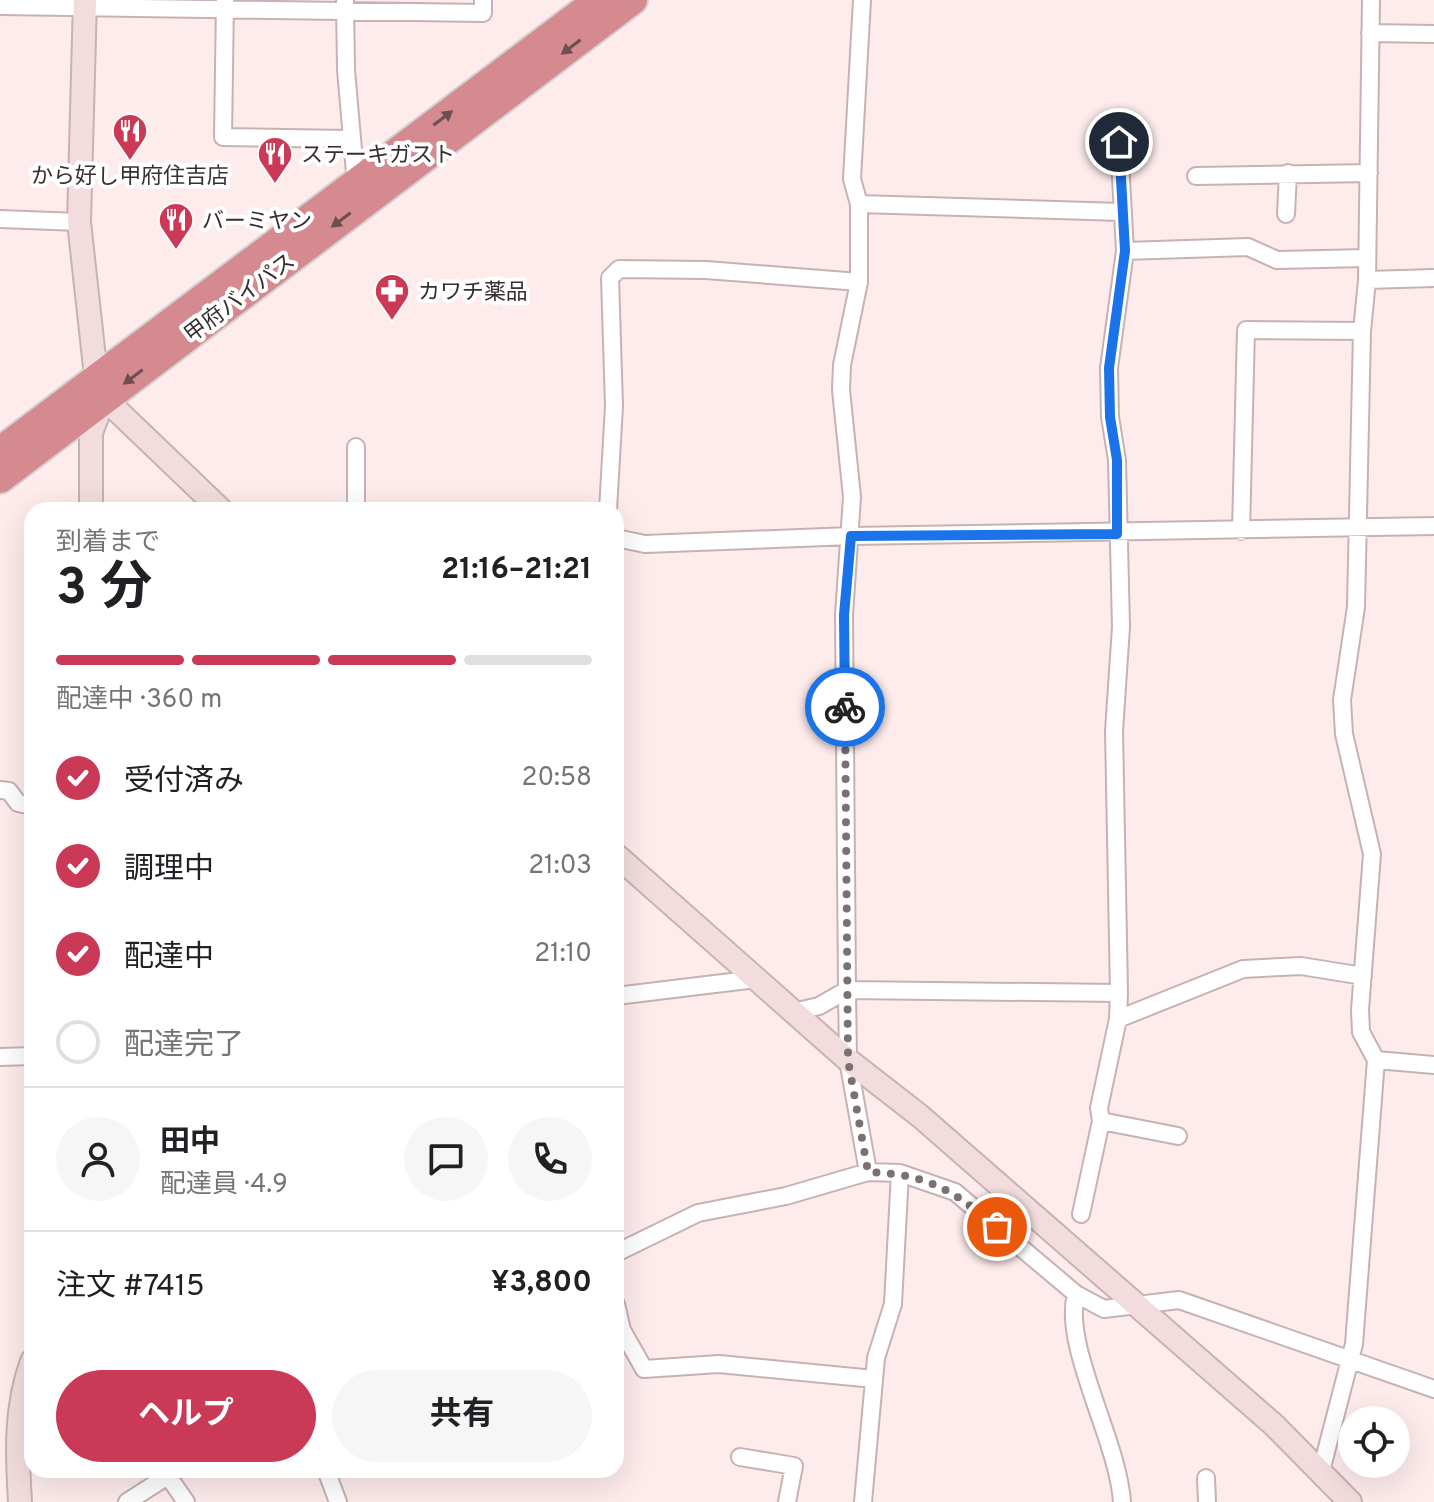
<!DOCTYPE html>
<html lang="ja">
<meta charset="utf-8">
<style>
:root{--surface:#fff;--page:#f6f6f6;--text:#202124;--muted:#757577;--line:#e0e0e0;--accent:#ca3955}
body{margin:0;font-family:Overpass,"Noto Sans JP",sans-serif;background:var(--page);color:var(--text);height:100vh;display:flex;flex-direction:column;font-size:30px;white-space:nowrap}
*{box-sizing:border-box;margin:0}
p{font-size:26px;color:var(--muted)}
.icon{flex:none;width:44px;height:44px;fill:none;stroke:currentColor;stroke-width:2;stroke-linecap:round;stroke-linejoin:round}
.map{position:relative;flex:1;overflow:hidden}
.sheet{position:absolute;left:24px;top:502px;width:600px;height:976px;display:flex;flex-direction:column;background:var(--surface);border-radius:24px;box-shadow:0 8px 32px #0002}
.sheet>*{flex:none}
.tools{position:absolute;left:1338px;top:1406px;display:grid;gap:16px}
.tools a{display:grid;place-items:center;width:72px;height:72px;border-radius:50%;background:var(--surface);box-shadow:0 8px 32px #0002;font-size:40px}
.pin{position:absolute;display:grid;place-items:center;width:68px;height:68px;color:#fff;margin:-34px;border:4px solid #fff;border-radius:50%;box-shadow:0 2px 8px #0007}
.courier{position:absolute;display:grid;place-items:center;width:80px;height:80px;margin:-40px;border:6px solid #1a73e8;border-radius:50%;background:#fff;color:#222;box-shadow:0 2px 10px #0007}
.overview em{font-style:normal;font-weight:700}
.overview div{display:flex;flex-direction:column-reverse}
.overview{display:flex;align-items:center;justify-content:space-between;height:136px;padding:0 32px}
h1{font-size:52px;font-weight:700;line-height:60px}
.bar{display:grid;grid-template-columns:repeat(4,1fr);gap:12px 8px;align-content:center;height:96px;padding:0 32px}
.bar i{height:10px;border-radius:6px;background:var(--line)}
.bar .active{background:var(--accent)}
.bar p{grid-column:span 4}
.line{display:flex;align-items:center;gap:20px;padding:0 32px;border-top:2px solid var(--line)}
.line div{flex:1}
.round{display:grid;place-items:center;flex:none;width:84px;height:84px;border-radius:42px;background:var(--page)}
ol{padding:0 32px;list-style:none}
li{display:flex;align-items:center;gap:24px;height:88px}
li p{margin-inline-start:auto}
li .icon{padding:8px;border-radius:50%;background:var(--accent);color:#fff;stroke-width:4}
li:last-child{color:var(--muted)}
li i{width:44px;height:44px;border:4px solid var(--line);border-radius:50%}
.primary-button{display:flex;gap:16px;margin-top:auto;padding:16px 32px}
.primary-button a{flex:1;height:92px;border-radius:48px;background:var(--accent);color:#fff;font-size:32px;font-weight:700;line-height:92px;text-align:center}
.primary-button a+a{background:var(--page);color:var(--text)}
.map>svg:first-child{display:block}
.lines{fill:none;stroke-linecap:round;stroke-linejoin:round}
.street-casing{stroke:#c7b2b3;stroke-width:20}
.secondary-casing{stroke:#c7b2b3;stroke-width:26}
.highway-casing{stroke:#d3d1d1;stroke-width:32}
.street{stroke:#fff;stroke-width:16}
.secondary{stroke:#f2dcde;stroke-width:22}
.highway{stroke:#d58a90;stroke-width:28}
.oneway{fill:#6e4e51}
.done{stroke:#7d7072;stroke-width:8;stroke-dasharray:0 14.4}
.route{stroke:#1a73e8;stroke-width:10}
.labels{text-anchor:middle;stroke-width:8;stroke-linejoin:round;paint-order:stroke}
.poi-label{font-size:22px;fill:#372e2f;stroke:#fff;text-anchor:start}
.street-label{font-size:22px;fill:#372e2f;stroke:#fff}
</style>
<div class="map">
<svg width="1434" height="1502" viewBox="0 0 1434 1502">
<rect width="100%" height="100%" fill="#feeced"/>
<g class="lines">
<defs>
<path id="street" d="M 862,0 L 852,179 L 859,204 L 859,282 L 842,365 L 841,390 L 852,497 L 844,615 L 847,990 L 848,1060 L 868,1172
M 1371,0 L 1367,280 L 1362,331 L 1356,607 L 1342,700 L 1344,734 L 1372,854 L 1360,1010 L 1361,1032 L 1376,1060 L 1434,1065
M 225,1 L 223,137 L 350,139
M 345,2 L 346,70 L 356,184
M 0,6 L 483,13 L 483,0
M 1370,33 L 1434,34
M 1196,176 L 1369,173
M 859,204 L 1121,212
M 1286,214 L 1288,173
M 0,219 L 79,222
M 1125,251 L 1248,247 L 1277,260 L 1367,258
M 1367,280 L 1434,278
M 356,510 L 356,447
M 608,510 L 614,406 L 610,278 L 619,269 L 706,270 L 859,282
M 1241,531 L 1246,330 L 1362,331
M 616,538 L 645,544 L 851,536 L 1434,526
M 0,790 L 9,791 L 18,803 L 32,806
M 616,996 L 756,979
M 793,1012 L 819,1006 L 847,990 L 1119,993
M 1118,1019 L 1243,969 L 1301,966 L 1363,976
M 0,1057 L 32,1056
M 1101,1121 L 1178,1136
M 1081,1214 L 1101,1121 L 1099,1108 L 1118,1019 L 1119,993 L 1114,731 L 1121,627 L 1117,460 L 1110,417 L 1109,368 L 1125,251 L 1119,142
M 616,1253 L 698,1213 L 786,1196 L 868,1172 L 900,1173 L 955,1192 L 1076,1294 L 1104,1309 L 1179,1300 L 1434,1389
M 1076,1294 C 1062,1346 1118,1440 1122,1502
M 616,1304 L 622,1330 L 644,1369 L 719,1364 L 874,1379
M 740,1457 L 794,1466 L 787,1502
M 326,1470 L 338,1502
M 1321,1471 L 1354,1344 L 1376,1060
M 168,1476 L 186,1502
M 1206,1478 L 1207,1502
M 127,1502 L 177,1470
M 863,1502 L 876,1358 L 893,1304 L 900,1173"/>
<path id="secondary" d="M 85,0 L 79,222 L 96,376 L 104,398 L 221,510
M 91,510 L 91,433 L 104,398
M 616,855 L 848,1060 L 920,1116 L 1274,1425 L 1350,1502
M 20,1502 C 17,1453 15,1408 32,1361"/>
<path id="highway" d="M 0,451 L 598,0
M 0,479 L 633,0"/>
</defs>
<use href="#street" class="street-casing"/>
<use href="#secondary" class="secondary-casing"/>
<use href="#highway" class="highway-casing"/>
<use href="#street" class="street"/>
<use href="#secondary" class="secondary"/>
<use href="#highway" class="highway"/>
</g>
<defs><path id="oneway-solid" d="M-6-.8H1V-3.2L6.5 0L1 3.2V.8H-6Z" transform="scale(2)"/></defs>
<g class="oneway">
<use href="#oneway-solid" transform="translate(571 47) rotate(143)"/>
<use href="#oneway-solid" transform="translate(443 118) rotate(-37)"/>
<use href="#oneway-solid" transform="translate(341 220) rotate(143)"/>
<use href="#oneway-solid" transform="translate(133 377) rotate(143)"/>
</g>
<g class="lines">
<path class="done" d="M 845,707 L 848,1060 L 868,1172 C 928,1174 952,1190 997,1227"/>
<path class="route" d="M 845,707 L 844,615 L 851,536 L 1117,534 L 1117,460 L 1110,417 L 1109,368 L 1125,251 L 1119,142"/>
</g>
<defs>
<symbol id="restaurant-pin" viewBox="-11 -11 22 30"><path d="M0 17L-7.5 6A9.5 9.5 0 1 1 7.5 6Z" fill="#ca3955" stroke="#fff"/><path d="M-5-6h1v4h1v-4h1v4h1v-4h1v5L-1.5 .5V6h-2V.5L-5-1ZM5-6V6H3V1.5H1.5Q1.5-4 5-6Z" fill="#fff"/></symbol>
<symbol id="pharmacy-pin" viewBox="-11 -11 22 30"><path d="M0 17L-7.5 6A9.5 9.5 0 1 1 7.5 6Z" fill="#ca3955" stroke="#fff"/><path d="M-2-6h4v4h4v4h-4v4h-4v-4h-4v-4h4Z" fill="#fff"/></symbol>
</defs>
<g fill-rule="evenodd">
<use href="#restaurant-pin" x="110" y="111" width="40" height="54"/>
<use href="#restaurant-pin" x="255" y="134" width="40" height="54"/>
<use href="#restaurant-pin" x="156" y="200" width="40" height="54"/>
<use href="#pharmacy-pin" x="372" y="271" width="40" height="54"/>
</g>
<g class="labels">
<g class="poi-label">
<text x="301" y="162">ステーキガスト</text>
<text x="130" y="183" text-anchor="middle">から好し甲府住吉店</text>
<text x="202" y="228">バーミヤン</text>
<text x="418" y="299">カワチ薬品</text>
</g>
<g class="street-label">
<text transform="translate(239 297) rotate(-37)" y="8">甲府バイパス</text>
</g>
</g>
</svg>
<div class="tools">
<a><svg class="icon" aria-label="locate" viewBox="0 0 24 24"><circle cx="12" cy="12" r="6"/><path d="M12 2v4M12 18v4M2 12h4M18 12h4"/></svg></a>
</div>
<div class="pin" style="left:997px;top:1227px;background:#ea580c"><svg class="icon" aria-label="bag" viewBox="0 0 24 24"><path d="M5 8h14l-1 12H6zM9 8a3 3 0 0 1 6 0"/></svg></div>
<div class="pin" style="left:1119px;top:142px;background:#1f2937"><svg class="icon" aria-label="home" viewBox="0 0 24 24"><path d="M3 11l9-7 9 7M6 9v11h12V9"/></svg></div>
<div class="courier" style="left:845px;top:707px"><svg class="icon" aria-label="bike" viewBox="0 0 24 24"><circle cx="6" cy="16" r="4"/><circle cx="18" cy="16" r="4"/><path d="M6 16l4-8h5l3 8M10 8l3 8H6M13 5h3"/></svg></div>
<section class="sheet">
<div class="overview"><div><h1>3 分</h1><p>到着まで</p></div><em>21:16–21:21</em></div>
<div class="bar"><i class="active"></i><i class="active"></i><i class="active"></i><i></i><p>配達中 · 360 m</p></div>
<ol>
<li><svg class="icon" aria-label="check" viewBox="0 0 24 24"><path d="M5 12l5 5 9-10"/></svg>受付済み<p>20:58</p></li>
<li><svg class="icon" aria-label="check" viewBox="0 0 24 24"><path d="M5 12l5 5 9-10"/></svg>調理中<p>21:03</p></li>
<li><svg class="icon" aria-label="check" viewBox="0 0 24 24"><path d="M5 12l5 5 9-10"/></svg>配達中<p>21:10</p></li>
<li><i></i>配達完了</li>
</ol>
<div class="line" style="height:144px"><a class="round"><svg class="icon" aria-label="person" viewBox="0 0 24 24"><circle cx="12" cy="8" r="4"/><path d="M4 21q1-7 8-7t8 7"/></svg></a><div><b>田中</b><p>配達員 · 4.9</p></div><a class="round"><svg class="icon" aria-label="chat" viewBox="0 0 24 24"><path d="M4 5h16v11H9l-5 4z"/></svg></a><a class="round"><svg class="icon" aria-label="phone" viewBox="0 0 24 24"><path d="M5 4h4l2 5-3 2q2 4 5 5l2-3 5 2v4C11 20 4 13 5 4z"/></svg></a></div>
<div class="line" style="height:104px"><div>注文 #7415</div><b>¥3,800</b></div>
<div class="primary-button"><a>ヘルプ</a><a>共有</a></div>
</section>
</div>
